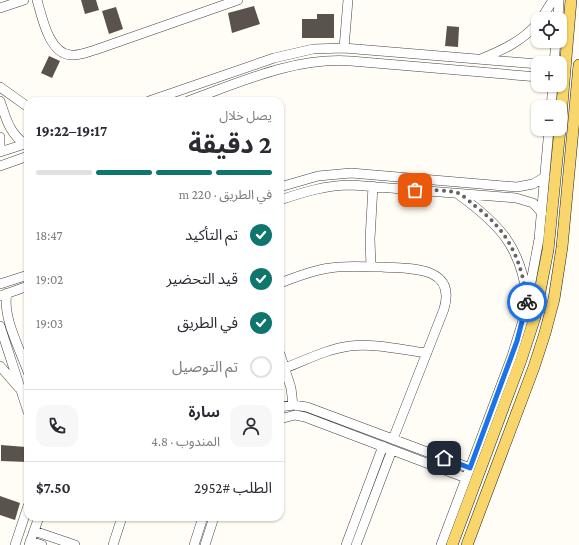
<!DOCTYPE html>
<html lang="ar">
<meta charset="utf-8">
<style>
:root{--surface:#fff;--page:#f7f7f7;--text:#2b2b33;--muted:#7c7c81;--line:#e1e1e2;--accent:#0f766e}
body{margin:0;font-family:"Crimson Pro","Noto Sans Arabic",serif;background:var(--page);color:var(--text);direction:rtl;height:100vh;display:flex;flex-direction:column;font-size:15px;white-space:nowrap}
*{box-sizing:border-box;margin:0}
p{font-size:13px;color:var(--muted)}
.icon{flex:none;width:22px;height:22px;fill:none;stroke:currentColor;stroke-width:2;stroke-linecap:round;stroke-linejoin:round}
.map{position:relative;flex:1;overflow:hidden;direction:ltr}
.drawer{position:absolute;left:24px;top:97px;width:260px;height:424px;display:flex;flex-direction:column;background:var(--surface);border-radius:12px;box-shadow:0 1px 3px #0004;direction:rtl}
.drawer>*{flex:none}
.controls{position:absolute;left:531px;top:12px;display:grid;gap:8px}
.controls a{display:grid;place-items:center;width:36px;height:36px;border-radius:8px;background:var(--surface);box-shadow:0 1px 3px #0004;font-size:20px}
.pin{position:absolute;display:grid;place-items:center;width:34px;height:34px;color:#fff;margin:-17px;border-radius:8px;box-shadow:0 2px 6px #0006}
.courier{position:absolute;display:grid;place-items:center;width:40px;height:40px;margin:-20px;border:3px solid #1a73e8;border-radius:50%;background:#fff;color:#222;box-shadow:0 1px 5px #0007}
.summary em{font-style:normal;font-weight:700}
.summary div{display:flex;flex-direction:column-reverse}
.summary{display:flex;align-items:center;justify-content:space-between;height:68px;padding:0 12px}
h1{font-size:26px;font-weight:700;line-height:30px}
.bar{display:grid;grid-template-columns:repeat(4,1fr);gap:6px 4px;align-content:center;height:48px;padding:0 12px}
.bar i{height:5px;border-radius:3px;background:var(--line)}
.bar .selected{background:var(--accent)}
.bar p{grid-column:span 4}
.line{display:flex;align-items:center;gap:10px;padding:0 12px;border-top:1px solid var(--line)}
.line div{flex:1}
.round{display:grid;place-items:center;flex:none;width:42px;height:42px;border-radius:12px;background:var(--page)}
ol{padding:0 12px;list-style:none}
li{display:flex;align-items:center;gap:12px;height:44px}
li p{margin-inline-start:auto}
li .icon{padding:4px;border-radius:50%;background:var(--accent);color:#fff;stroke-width:4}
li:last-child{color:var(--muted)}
li i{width:22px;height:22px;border:2px solid var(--line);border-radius:50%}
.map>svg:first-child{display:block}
.building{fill:#5a524d}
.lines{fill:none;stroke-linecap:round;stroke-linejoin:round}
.minor-casing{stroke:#444;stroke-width:10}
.major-casing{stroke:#222;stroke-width:12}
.minor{stroke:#fff;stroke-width:9}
.major{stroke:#f9d66b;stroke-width:11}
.done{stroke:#646461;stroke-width:4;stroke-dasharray:0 7.2}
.route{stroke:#1a73e8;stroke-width:5}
</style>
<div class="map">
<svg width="579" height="545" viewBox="0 0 579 545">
<rect width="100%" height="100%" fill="#fffdf5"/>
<path class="building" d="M 81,0 L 96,0 L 99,10 L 85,14 Z
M 254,6 L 260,24 L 232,33 L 228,13 Z
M 116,7 L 123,29 L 109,34 L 102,11 Z
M 317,14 L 334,14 L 334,38 L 302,38 L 302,19 L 317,19 Z
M 447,26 L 459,27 L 458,47 L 445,46 Z
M 49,56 L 60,61 L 52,78 L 41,73 Z
M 1,445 L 26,447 L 25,457 L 27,457 L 27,462 L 1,461 Z
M 0,496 L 20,503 L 15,520 L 0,515 Z"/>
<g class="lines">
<defs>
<path id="minor" d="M 37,0 C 42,17 49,54 71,55 C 79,56 88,52 95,50 L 238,0
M 0,8 L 24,0
M 541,19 L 553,0
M 558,19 L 559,0
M 344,48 L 348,0
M 481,59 C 503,50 522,41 538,23
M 554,63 L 556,41
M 0,87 L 28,107
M 0,101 C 6,118 9,133 25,144
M 149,101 L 274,58 L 313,49 L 344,48 L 538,64
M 188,101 C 241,82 294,57 351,61 L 538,77
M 551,107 L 553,85
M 0,137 L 0,150
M 0,152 L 28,143
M 0,166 L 28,156
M 280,187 L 318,176 L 351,173 L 517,187 L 533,184 L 545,177
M 458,194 C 499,224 520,245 527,297
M 280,200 C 304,192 326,185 352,185 L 516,198 L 533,203 L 542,213
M 371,267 L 370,239 L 373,186
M 280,283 C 296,277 313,270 330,268 C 347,265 364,267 382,267 C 409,269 457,265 444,309 L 393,439
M 0,284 L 28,275
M 7,293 C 2,317 20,349 28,372
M 0,296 L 28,286
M 0,326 L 28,412
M 280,354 L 291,388 L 293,405
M 0,366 L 19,388
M 285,368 C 306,360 327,349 350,346 C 375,343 402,350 427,353
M 280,407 L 293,405 L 307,407 L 470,468
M 280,419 L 295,415 L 305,417 L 466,478
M 34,531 L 75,545
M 30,541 L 42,545
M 15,545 L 28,506
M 29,545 L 39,517
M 113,545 L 122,517
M 194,545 L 203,517
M 205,545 L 214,517
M 346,545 L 383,446
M 356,545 L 392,450
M 441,545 L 512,356 L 525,314 L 539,239 L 549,129"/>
<path id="major" d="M 560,128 L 571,0
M 452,545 L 521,360 L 535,317 L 548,250 L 560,129
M 467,545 L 534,367 L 545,333 L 554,299 L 562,247 L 579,65"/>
</defs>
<use href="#minor" class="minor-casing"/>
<use href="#major" class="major-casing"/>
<use href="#minor" class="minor"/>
<use href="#major" class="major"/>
</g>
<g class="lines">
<path class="done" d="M 415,190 C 425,190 450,190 458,193 C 464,196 470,202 475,206 C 509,231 522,261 527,302"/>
<path class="route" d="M 444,458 L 470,468 L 517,341 L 527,302"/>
</g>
</svg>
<div class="controls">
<a><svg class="icon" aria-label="locate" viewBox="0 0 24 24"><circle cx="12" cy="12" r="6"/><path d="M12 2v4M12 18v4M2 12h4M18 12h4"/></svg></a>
<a>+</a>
<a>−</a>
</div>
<div class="pin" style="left:415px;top:190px;background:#ea580c"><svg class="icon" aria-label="bag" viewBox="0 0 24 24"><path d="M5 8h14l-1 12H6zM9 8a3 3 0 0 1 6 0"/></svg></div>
<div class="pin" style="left:444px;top:458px;background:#1f2937"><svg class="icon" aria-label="home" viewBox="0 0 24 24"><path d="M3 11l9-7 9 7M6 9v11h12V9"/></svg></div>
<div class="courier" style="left:527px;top:302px"><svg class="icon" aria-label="bike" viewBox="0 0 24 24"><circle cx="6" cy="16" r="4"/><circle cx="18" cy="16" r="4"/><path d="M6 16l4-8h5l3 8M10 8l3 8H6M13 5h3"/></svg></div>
<section class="drawer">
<div class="summary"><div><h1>2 دقيقة</h1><p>يصل خلال</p></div><em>19:17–19:22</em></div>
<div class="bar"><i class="selected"></i><i class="selected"></i><i class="selected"></i><i></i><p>في الطريق · 220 m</p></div>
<ol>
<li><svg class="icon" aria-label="check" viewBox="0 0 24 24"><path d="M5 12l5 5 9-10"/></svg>تم التأكيد<p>18:47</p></li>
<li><svg class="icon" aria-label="check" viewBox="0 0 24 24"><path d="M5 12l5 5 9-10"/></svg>قيد التحضير<p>19:02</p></li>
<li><svg class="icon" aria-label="check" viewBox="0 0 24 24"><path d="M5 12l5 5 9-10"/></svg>في الطريق<p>19:03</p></li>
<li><i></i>تم التوصيل</li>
</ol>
<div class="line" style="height:72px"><a class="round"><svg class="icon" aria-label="person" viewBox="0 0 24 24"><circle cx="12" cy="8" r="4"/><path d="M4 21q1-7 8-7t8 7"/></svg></a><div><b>سارة</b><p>المندوب · 4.8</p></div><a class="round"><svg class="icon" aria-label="phone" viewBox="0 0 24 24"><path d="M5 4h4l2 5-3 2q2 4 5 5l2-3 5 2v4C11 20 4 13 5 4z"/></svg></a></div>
<div class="line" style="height:52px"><div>الطلب #2952</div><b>$7.50</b></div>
</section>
</div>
